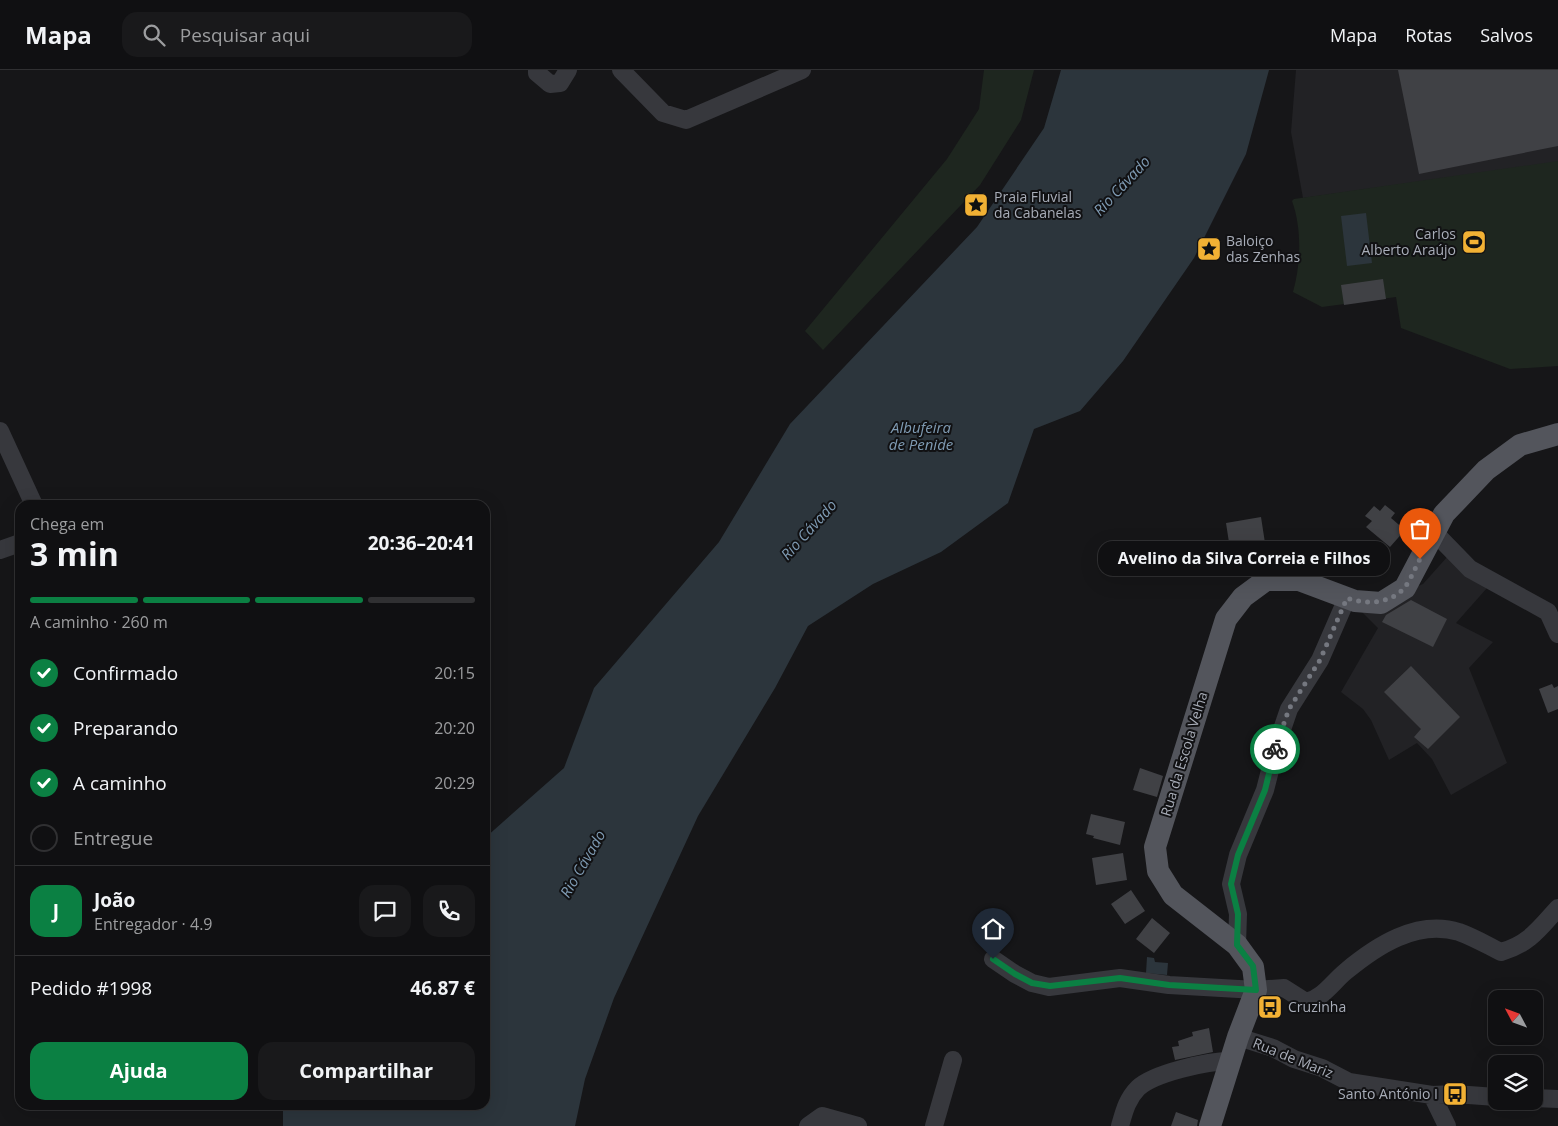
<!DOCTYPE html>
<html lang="pt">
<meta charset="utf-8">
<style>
:root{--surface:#101012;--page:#19191b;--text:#f1f3f6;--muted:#9c9d9f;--line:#303032;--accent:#0b8043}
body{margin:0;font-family:"Open Sans",sans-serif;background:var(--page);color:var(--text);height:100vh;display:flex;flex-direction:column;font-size:19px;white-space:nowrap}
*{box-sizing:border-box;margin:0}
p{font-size:16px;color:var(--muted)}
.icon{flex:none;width:28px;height:28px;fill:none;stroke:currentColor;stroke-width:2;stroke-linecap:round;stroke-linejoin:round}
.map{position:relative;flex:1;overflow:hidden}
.details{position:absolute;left:15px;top:430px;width:475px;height:610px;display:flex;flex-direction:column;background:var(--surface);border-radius:15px;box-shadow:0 5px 20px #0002,0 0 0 1px var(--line)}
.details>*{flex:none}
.needle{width:32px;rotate:311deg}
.buttons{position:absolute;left:1488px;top:920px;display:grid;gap:10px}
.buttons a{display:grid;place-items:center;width:55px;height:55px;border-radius:10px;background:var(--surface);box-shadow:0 5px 20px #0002,0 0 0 1px var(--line);font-size:25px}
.pin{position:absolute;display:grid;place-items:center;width:42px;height:42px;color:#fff;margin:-51px -21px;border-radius:50% 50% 50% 0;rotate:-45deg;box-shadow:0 0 5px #0007}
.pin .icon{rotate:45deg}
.courier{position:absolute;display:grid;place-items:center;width:50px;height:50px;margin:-25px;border:4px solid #0b8043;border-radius:50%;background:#fff;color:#222;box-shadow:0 1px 6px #0007}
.bubble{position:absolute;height:35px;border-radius:15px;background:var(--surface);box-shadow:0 5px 20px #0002,0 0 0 1px var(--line);font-size:16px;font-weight:700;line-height:35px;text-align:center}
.head em{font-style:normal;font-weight:700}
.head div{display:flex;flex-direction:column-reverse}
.head{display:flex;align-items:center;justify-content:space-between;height:85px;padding:0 15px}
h1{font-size:32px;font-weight:700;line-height:38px}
.bar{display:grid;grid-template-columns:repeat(4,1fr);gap:8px 5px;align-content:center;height:60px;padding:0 15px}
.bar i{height:6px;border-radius:4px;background:var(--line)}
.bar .current{background:var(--accent)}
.bar p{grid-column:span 4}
.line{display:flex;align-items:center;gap:12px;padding:0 15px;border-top:1px solid var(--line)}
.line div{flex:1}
.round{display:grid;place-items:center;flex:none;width:52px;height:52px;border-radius:15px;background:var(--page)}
ol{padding:0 15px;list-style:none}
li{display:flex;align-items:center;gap:15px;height:55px}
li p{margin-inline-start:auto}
li .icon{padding:5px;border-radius:50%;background:var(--accent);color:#fff;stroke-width:4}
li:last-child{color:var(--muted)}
li i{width:28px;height:28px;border:2px solid var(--line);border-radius:50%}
.primary-button{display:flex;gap:10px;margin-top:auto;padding:10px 15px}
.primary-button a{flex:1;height:58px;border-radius:15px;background:var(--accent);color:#fff;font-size:20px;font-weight:700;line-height:58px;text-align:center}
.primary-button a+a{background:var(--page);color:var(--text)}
header{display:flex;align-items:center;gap:30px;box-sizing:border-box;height:70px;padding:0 25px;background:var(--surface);border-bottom:1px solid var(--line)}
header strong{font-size:24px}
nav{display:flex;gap:28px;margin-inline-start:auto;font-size:18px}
.search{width:350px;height:45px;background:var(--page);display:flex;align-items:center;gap:12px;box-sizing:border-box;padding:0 18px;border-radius:15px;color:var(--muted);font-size:19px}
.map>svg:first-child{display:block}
.built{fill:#222225}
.green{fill:#1e261f}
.water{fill:#2c353c}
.building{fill:#404145}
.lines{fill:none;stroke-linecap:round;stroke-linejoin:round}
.minor{stroke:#37383d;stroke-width:18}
.major{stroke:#53555c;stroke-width:22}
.done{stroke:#757880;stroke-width:5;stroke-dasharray:0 9}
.route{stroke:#0b8043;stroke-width:6}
.labels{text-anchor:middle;stroke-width:4;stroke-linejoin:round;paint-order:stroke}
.poi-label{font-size:14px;fill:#a8adb8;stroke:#111113;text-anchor:start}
.street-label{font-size:14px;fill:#a8adb8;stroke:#111113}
.water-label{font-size:15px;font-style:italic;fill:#7f9bb3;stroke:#111113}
</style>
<header>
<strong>Mapa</strong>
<div class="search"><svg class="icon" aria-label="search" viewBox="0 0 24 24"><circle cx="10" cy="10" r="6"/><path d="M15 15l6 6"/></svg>Pesquisar aqui</div>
<nav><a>Mapa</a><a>Rotas</a><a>Salvos</a></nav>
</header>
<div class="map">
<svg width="1558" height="1056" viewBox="0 0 1558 1056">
<rect width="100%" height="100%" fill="#161618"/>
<path class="built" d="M 1296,0 L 1558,0 L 1558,92 L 1303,128 L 1291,62 Z
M 1448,486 L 1487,518 L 1456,553 L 1493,572 L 1469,598 L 1507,693 L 1451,725 L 1432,689 L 1417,673 L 1389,690 L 1371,650 L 1363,639 L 1341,622 L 1378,558 L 1359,539 L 1423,514 Z"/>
<path class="green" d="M 984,0 L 1034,0 L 1021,50 L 980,115 L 823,280 L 805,261 L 947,89 L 979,39 Z
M 1558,91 L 1558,296 L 1510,299 L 1401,258 L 1396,227 L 1322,237 L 1293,222 C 1301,194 1302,158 1292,131 L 1294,129 Z"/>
<path class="water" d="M 1061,0 L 1269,0 L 1246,84 L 1194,188 L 1123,291 L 1080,341 L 1034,359 L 1008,433 L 941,482 L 873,514 L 808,556 L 775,618 L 698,746 L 614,928 L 585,1009 L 575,1056 L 283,1056 L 283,1040 L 286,1035 L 485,1035 L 485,768 L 564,698 L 594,618 L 719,472 L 790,354 L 977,157 L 1044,58 Z
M 1366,143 L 1372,193 L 1347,196 L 1341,146 Z
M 1147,887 L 1154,888 L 1155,892 L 1168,893 L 1167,905 L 1146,903 Z"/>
<path class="building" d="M 1398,0 L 1558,0 L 1558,76 L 1419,104 Z
M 1383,209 L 1386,229 L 1344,235 L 1341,215 Z
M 1385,435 L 1395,443 L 1391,448 L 1405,460 L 1390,477 L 1366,457 L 1372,451 L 1365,446 L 1374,436 L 1380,441 Z
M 1261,447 L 1265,473 L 1271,472 L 1274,488 L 1227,496 L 1225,479 L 1230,479 L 1226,453 Z
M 1411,530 L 1447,549 L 1433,577 L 1382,552 L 1386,545 Z
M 1411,596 L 1460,647 L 1428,679 L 1414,667 L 1421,659 L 1384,622 Z
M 1552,614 L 1554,618 L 1558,616 L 1558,639 L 1548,643 L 1539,619 Z
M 1140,698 L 1163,706 L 1157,727 L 1133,720 Z
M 1091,744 L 1125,752 L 1120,775 L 1093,768 L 1094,766 L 1086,764 Z
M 1123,783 L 1127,810 L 1096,815 L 1092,788 Z
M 1131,820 L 1145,841 L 1125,854 L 1111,834 Z
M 1152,848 L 1170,863 L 1154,883 L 1136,869 Z
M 1209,958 L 1213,982 L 1175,990 L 1172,977 L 1179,976 L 1178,971 L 1193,966 L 1192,962 Z
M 1176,1042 L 1198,1050 L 1197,1056 L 1171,1056 Z"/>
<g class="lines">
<path class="minor" d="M 537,0 L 537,3 L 550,14 L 560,13 L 568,0
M 621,0 L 663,43 L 686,50 L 802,0
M 0,361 L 34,435
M 1434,462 L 1470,499 L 1548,542 L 1558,564
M 0,480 L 20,473
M 1237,875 L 1238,844 L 1231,814 L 1238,785 L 1265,720 L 1276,677 L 1289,639 L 1320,590 L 1347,528
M 993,889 L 1015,904 L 1032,913 L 1049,917 L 1120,908 L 1169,915 L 1256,920 L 1284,918 L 1306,932 C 1323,928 1332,913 1345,902 C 1376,876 1417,849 1459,862 C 1473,867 1487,875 1501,882 C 1529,874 1539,859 1558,838
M 1238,967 L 1273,978 L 1294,989 L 1322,998 L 1349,1012 L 1432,1025 L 1455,1024 L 1496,1027
M 1432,1025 L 1447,1056
M 1534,1028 L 1558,1029
M 808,1056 L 822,1046 L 858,1056
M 934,1056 L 953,990
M 1120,1056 C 1124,1042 1127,1029 1138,1018 C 1154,1003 1208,991 1230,991"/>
<path class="major" d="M 1210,1056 L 1238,967 L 1256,920 L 1253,897 L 1237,875 L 1173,825 L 1158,801 L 1155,777 L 1226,549 L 1243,527 L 1266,510 L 1299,510 L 1355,531 L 1381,533 L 1405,518 L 1444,444 L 1486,400 L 1520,375 L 1558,364"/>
</g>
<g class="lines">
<path class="done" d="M 1275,679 L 1289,639 L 1320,590 L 1347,528 C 1366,535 1391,534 1405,517 C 1411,509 1415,498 1420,489"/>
<path class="route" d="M 993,889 L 1015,904 L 1032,913 L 1050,916 L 1120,908 L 1169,915 L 1256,920 L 1253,896 L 1237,875 L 1238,844 L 1231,814 L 1238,785 L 1265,720 L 1275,679"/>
</g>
<defs>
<symbol id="sight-square" viewBox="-11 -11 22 22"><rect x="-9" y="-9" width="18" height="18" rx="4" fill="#f2b134" stroke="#111113"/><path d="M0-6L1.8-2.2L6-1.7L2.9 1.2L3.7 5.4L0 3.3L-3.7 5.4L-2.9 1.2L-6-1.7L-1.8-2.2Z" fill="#111"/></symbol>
<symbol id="stadium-square" viewBox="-11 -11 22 22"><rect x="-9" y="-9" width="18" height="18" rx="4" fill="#f2b134" stroke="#111113"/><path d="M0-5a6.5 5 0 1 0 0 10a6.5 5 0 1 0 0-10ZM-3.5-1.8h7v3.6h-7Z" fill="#111"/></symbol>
<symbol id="bus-square" viewBox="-11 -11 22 22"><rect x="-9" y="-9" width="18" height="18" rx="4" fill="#f2b134" stroke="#111113"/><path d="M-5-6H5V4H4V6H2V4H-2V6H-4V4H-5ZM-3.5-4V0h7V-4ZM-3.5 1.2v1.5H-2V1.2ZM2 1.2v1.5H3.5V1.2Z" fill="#111"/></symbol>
</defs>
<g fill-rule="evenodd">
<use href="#sight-square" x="962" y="121" width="28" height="28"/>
<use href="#stadium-square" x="1460" y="158" width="28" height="28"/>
<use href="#sight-square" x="1195" y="165" width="28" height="28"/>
<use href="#bus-square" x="1256" y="923" width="28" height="28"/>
<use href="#bus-square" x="1441" y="1010" width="28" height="28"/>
</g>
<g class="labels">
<g class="poi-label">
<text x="994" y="132">Praia Fluvial<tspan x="994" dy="16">da Cabanelas</tspan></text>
<text x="1456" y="169" text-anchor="end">Carlos<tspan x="1456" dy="16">Alberto Araújo</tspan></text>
<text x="1226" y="176">Baloiço<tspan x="1226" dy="16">das Zenhas</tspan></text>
<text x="1288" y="942">Cruzinha</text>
<text x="1438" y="1029" text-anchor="end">Santo António I</text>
</g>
<g class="street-label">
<text transform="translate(1184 684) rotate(-73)" y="5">Rua da Escola Velha</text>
<text transform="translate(1293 988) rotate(22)" y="5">Rua de Mariz</text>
</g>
<g class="water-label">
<text transform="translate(1122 116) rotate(-47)" y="5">Rio Cávado</text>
<text x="921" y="363">Albufeira<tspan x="921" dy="17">de Penide</tspan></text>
<text transform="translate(809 460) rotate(-48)" y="5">Rio Cávado</text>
<text transform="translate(583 794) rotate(-60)" y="5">Rio Cávado</text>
</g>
</g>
</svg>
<div class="buttons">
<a><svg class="needle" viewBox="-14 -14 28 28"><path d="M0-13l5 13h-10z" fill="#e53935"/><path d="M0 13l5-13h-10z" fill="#9c9d9f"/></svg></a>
<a><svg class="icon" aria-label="layers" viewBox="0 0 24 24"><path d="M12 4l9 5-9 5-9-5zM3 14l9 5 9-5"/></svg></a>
</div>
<div class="pin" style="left:1420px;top:489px;background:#ea580c"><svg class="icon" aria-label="bag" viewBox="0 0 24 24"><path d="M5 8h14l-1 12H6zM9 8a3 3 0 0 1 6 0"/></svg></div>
<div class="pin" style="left:993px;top:889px;background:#1f2937"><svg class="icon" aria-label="home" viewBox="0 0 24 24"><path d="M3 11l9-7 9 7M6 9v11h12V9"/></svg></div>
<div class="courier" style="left:1275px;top:679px"><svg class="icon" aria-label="bike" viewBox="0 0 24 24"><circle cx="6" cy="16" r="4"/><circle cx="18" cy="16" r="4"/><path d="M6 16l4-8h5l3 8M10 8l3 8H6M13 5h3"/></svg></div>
<div class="bubble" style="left:1098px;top:471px;width:292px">Avelino da Silva Correia e Filhos</div>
<section class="details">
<div class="head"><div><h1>3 min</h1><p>Chega em</p></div><em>20:36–20:41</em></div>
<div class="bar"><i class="current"></i><i class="current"></i><i class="current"></i><i></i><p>A caminho · 260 m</p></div>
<ol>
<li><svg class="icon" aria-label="check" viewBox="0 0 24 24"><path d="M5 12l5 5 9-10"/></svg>Confirmado<p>20:15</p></li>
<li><svg class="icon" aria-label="check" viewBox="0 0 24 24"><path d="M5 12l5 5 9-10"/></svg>Preparando<p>20:20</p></li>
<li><svg class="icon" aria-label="check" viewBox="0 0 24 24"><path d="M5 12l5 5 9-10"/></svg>A caminho<p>20:29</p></li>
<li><i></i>Entregue</li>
</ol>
<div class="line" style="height:90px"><b class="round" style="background:var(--accent);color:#fff">J</b><div><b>João</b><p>Entregador · 4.9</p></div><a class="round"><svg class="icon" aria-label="chat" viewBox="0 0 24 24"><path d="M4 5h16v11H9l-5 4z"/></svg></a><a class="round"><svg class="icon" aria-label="phone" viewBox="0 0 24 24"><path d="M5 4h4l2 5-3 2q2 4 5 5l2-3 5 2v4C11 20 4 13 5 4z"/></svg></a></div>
<div class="line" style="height:65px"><div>Pedido #1998</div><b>46.87 €</b></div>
<div class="primary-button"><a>Ajuda</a><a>Compartilhar</a></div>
</section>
</div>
